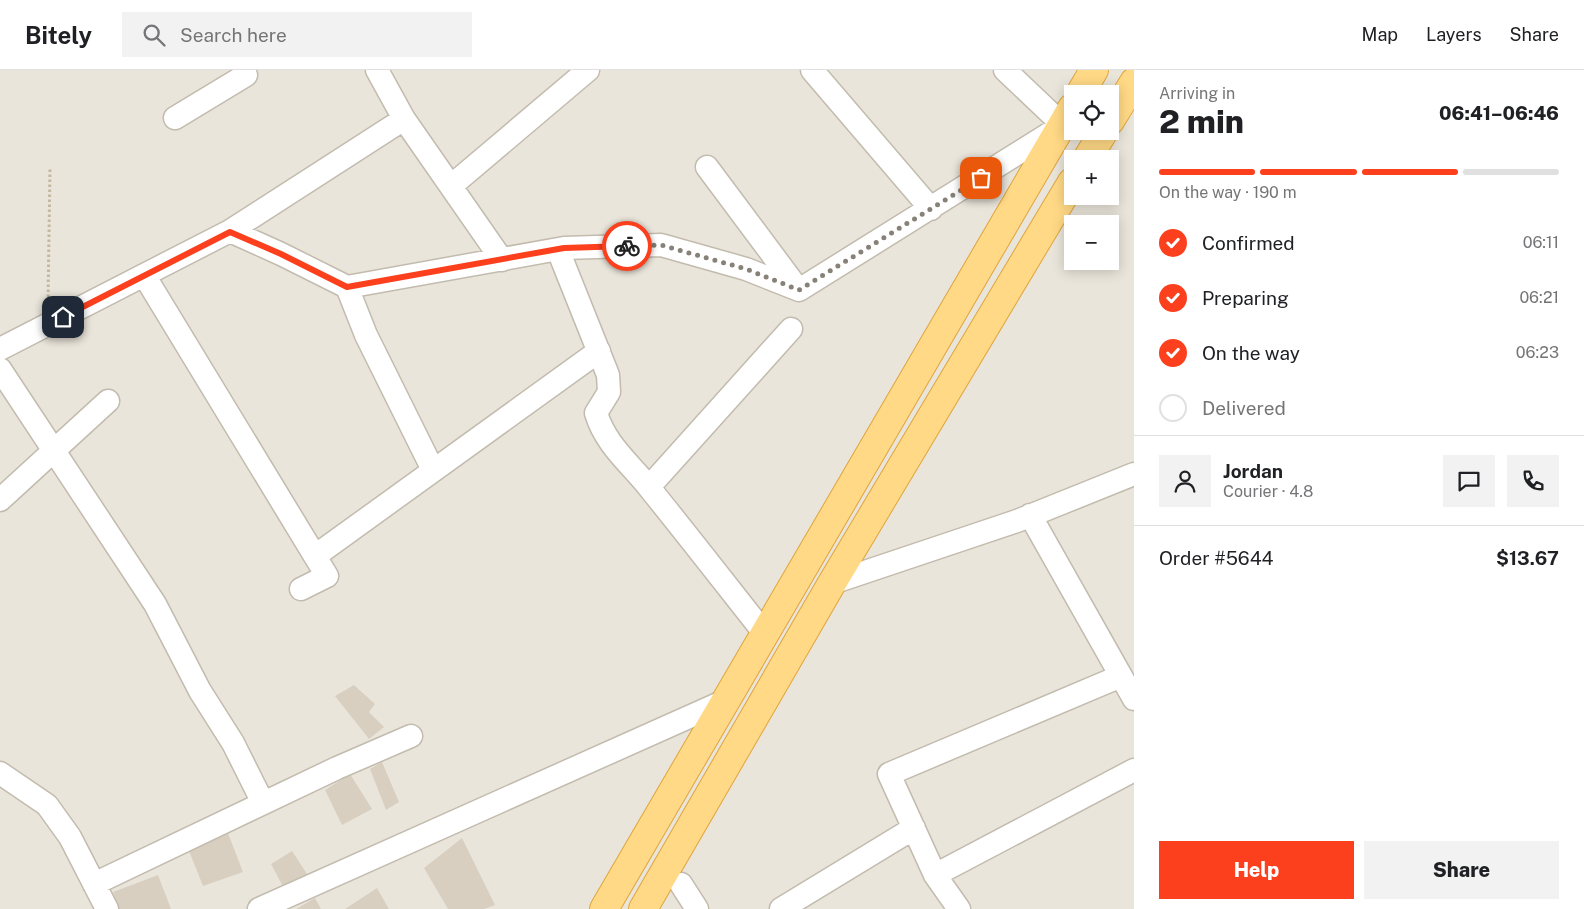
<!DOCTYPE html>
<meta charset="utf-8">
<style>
:root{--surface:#fff;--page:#f2f2f2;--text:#202124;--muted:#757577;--line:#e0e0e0;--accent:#fc3f1d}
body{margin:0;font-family:"Public Sans",sans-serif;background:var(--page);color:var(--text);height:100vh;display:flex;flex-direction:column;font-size:19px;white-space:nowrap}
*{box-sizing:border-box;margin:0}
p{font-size:16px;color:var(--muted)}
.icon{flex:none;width:28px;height:28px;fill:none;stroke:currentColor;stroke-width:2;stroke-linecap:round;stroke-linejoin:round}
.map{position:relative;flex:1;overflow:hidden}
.panel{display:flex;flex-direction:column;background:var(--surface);width:450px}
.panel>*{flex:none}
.fabs{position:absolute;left:1064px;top:15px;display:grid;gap:10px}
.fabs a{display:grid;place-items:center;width:55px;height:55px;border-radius:0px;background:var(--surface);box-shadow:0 2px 12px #0003;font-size:25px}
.pin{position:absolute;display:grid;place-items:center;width:42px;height:42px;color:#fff;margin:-21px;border-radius:10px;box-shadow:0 2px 8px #0006}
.courier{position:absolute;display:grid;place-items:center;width:50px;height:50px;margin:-25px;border:4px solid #fc3f1d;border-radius:50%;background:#fff;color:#222;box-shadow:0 1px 6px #0007}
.headline em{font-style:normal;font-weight:800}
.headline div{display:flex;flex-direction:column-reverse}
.headline{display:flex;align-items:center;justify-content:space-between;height:85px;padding:0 25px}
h1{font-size:32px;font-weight:800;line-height:38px}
.bar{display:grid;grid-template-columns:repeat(4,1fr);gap:8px 5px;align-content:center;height:60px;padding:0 25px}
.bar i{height:6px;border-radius:4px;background:var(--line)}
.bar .current{background:var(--accent)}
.bar p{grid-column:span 4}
.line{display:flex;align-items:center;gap:12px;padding:0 25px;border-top:1px solid var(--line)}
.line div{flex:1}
.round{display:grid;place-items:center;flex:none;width:52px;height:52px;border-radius:0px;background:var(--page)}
ol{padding:0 25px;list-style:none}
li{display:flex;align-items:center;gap:15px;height:55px}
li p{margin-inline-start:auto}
li .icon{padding:5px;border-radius:50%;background:var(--accent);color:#fff;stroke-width:4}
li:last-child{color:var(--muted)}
li i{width:28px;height:28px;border:2px solid var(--line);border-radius:50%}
.cta{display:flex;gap:10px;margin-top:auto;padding:10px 25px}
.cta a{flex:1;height:58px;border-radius:0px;background:var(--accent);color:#fff;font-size:20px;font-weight:800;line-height:58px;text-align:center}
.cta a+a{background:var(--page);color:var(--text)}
header{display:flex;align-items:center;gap:30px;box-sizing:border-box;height:70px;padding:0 25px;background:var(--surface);border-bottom:1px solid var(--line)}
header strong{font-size:24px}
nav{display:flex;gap:28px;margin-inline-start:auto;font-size:18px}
.search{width:350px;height:45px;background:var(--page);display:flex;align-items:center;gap:12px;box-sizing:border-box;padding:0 18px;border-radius:0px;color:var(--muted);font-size:19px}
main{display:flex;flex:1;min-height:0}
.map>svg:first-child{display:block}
.residential{fill:#eae5da;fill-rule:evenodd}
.building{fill:#d8cfc1}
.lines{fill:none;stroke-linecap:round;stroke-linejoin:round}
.minor-casing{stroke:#c2bbae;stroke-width:25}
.trunk-casing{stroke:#e0a43c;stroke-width:30}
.path{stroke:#c4b79f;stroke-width:3;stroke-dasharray:2.5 2.5;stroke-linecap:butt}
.minor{stroke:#fff;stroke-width:22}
.trunk{stroke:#ffd985;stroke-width:28}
.done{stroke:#878178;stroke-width:5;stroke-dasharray:0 9}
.route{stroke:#fc3f1d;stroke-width:6}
</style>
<header>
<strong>Bitely</strong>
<div class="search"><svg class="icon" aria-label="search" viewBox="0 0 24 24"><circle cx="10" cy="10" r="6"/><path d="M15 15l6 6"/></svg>Search here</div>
<nav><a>Map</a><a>Layers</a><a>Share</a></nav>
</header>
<main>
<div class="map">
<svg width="1134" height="839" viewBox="0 0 1134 839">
<rect width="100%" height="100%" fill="#f6f3ec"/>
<path class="residential" d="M 0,0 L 1134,0 L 1134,839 L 0,839 ZM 1072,24 L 1110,24 L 1110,61 L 1072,61 ZM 1072,89 L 1110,89 L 1110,126 L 1072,126 ZM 1072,154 L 1110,154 L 1110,191 L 1072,191 Z"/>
<path class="building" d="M 354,615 L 375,634 L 369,642 L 384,657 L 369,669 L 335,626 Z
M 382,692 L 399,732 L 386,740 L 370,699 Z
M 350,704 L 372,739 L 342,755 L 325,720 Z
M 226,758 L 243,802 L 203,816 L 189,781 Z
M 462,768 L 495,835 L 484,839 L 448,839 L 424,798 Z
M 292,781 L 311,810 L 286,822 L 271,794 Z
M 158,805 L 171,839 L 119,839 L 113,822 Z
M 377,818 L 389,839 L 345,839 Z
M 315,828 L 321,839 L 296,839 Z"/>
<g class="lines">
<defs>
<path id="minor" d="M 377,0 L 404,49 L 502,190
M 812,0 L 931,139
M 175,48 L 246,5
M 404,49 L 230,161 L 281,184 L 347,217 L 564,178 L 661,175 L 746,199 L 799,220 L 1063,55 L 1005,0
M 707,97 L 798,219
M 451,116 L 588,0
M 558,180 L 608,305 L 609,322 L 596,343 C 606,376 631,394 651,420 C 689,467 727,516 765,564
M 144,205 L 327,506 L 301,519
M 347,217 L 366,265 L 433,400
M 0,279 L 230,161
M 0,299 L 155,534 L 200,621 L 233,673 L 263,733
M 649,417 L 791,259
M 0,430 L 108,331
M 1030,445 L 1134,629
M 315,486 L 599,281
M 832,513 L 1017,451 L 1134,404
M 0,703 L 47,735 L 70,767 L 107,839
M 935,805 L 1134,700
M 94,814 L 337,698 L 411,666
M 681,814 L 697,839
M 259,839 L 727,630
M 781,839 L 914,758
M 959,839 L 935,805 L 889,704 L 1121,606"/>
<path id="trunk" d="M 1080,24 L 1094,0
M 1110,51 L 1134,12
M 1087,89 L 1104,61
M 604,839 L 1072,38
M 643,839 L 832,513 L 1072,112"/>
</defs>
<use href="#minor" class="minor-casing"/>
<use href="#trunk" class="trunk-casing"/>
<path class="path" d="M 48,232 L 50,98"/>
<use href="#minor" class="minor"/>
<use href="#trunk" class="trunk"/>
</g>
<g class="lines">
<path class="done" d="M 627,176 L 661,175 L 746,199 L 799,220 L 981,108"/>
<path class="route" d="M 63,247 L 230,162 L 281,184 L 347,217 L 564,178 L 627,176"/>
</g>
</svg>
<div class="fabs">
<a><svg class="icon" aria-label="locate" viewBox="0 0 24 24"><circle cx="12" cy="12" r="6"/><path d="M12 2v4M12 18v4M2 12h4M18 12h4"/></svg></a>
<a>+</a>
<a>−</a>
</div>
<div class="pin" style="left:981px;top:108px;background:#ea580c"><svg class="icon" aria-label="bag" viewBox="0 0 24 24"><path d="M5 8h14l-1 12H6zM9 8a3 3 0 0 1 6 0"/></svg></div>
<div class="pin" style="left:63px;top:247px;background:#1f2937"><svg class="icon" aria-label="home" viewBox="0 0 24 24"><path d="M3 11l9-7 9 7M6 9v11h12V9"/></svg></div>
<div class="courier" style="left:627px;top:176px"><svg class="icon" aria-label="bike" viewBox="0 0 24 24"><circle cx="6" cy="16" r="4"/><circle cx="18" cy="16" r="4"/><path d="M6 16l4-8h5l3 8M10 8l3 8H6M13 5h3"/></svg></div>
</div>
<section class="panel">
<div class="headline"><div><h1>2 min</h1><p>Arriving in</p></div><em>06:41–06:46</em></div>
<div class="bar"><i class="current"></i><i class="current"></i><i class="current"></i><i></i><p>On the way · 190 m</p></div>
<ol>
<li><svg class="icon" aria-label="check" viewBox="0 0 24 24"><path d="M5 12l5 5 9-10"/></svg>Confirmed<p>06:11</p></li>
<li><svg class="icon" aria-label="check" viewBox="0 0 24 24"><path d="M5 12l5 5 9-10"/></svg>Preparing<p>06:21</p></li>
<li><svg class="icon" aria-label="check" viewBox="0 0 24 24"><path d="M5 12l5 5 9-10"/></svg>On the way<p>06:23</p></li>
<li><i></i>Delivered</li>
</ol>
<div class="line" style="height:90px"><a class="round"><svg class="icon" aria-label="person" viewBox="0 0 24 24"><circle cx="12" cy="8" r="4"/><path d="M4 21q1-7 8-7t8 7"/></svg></a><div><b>Jordan</b><p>Courier · 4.8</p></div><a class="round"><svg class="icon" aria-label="chat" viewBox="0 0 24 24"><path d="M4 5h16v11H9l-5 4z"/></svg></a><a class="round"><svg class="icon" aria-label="phone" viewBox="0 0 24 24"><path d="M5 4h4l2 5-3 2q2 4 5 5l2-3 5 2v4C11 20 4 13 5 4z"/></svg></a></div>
<div class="line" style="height:65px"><div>Order #5644</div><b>$13.67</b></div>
<div class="cta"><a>Help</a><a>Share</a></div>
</section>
</main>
